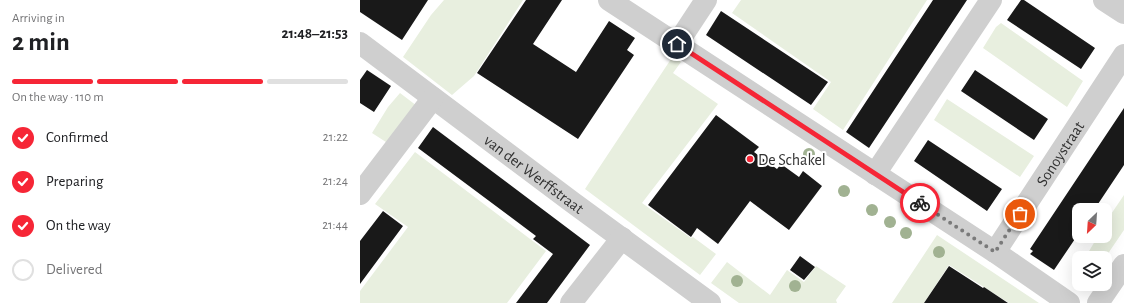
<!DOCTYPE html>
<meta charset="utf-8">
<style>
:root{--surface:#fff;--page:#f2f2f2;--text:#202124;--muted:#757577;--line:#e0e0e0;--accent:#f62636}
body{margin:0;font-family:"Alegreya Sans",sans-serif;background:var(--page);color:var(--text);height:100vh;display:flex;flex-direction:column;font-size:15px;white-space:nowrap}
*{box-sizing:border-box;margin:0}
p{font-size:13px;color:var(--muted)}
.icon{flex:none;width:22px;height:22px;fill:none;stroke:currentColor;stroke-width:2;stroke-linecap:round;stroke-linejoin:round}
.map{position:relative;flex:1;overflow:hidden}
.sheet{display:flex;flex-direction:column;background:var(--surface);width:360px}
.sheet>*{flex:none}
.needle{width:26px;rotate:205deg}
.buttons{position:absolute;left:712px;top:203px;display:grid;gap:8px}
.buttons a{display:grid;place-items:center;width:40px;height:40px;border-radius:8px;background:var(--surface);box-shadow:0 4px 16px #0002;font-size:20px}
.pin{position:absolute;display:grid;place-items:center;width:34px;height:34px;color:#fff;margin:-17px;border:2px solid #fff;border-radius:50%;box-shadow:0 1px 4px #0007}
.courier{position:absolute;display:grid;place-items:center;width:40px;height:40px;margin:-20px;border:3px solid #f62636;border-radius:50%;background:#fff;color:#222;box-shadow:0 1px 5px #0007}
.summary em{font-style:normal;font-weight:600}
.summary div{display:flex;flex-direction:column-reverse}
.summary{display:flex;align-items:center;justify-content:space-between;height:68px;padding:0 12px}
h1{font-size:26px;font-weight:600;line-height:30px}
.bar{display:grid;grid-template-columns:repeat(4,1fr);gap:6px 4px;align-content:center;height:48px;padding:0 12px}
.bar i{height:5px;border-radius:3px;background:var(--line)}
.bar .selected{background:var(--accent)}
.bar p{grid-column:span 4}
ol{padding:0 12px;list-style:none}
li{display:flex;align-items:center;gap:12px;height:44px}
li p{margin-inline-start:auto}
li .icon{padding:4px;border-radius:50%;background:var(--accent);color:#fff;stroke-width:4}
li:last-child{color:var(--muted)}
li i{width:22px;height:22px;border:2px solid var(--line);border-radius:50%}
main{display:flex;flex:1;min-height:0}
.map>svg:first-child{display:block}
.green{fill:#e8efdf}
.building{fill:#191919}
.lines{fill:none;stroke-linecap:round;stroke-linejoin:round}
.minor{stroke:#cfcfcf;stroke-width:22}
.tree{fill:#a1b292}
.done{stroke:#7a7a7a;stroke-width:4;stroke-dasharray:0 7.2}
.route{stroke:#f62636;stroke-width:5}
.poi-dot{fill:#f62636;stroke:#fff;stroke-width:1.5}
.labels{text-anchor:middle;stroke-width:4;stroke-linejoin:round;paint-order:stroke}
.street-label{font-size:16px;fill:#323232;stroke:#fff}
.poi-label{font-size:16px;fill:#323232;stroke:#fff;text-anchor:start}
</style>
<main>
<section class="sheet">
<div class="summary"><div><h1>2 min</h1><p>Arriving in</p></div><em>21:48–21:53</em></div>
<div class="bar"><i class="selected"></i><i class="selected"></i><i class="selected"></i><i></i><p>On the way · 110 m</p></div>
<ol>
<li><svg class="icon" aria-label="check" viewBox="0 0 24 24"><path d="M5 12l5 5 9-10"/></svg>Confirmed<p>21:22</p></li>
<li><svg class="icon" aria-label="check" viewBox="0 0 24 24"><path d="M5 12l5 5 9-10"/></svg>Preparing<p>21:24</p></li>
<li><svg class="icon" aria-label="check" viewBox="0 0 24 24"><path d="M5 12l5 5 9-10"/></svg>On the way<p>21:44</p></li>
<li><i></i>Delivered</li>
</ol>
</section>
<div class="map">
<svg width="764" height="303" viewBox="0 0 764 303">
<rect width="100%" height="100%" fill="#fff"/>
<path class="green" d="M 84,0 L 163,0 L 114,76 L 92,95 L 43,57 L 71,15 Z
M 381,0 L 567,0 L 483,130 L 453,109 L 471,82 L 372,13 Z
M 641,23 L 723,81 L 707,107 L 623,48 L 636,27 Z
M 313,56 L 321,62 L 313,73 L 358,104 L 282,203 L 331,238 L 333,237 L 356,254 L 340,275 L 225,189 Z
M 40,93 L 57,106 L 29,144 L 12,133 L 28,107 Z
M 587,99 L 674,156 L 660,177 L 574,120 Z
M 55,152 L 186,251 L 147,303 L 0,303 L 0,291 L 48,227 L 15,204 Z
M 764,195 L 764,230 L 745,258 L 725,258 L 738,236 L 745,236 L 745,223 Z
M 577,235 L 679,303 L 649,303 L 589,265 L 564,303 L 532,303 Z
M 367,262 L 410,295 L 427,270 L 444,282 L 456,266 L 486,286 L 476,300 L 477,303 L 379,303 L 351,283 Z"/>
<path class="building" d="M 0,0 L 68,0 L 42,40 L 0,12 Z
M 166,0 L 202,0 L 173,44 L 216,72 L 249,21 L 275,38 L 267,50 L 274,55 L 218,139 L 117,73 Z
M 573,0 L 607,0 L 509,148 L 486,132 Z
M 661,0 L 664,0 L 735,48 L 721,69 L 647,20 Z
M 361,11 L 468,82 L 451,105 L 346,35 Z
M 7,70 L 31,86 L 14,112 L 0,103 L 0,80 Z
M 615,70 L 688,119 L 674,140 L 601,91 Z
M 764,108 L 764,165 L 734,210 L 719,210 L 719,233 L 694,270 L 670,254 L 673,251 L 670,249 Z
M 356,115 L 399,147 L 394,152 L 417,169 L 421,164 L 439,177 L 443,171 L 462,186 L 429,230 L 390,201 L 358,244 L 337,228 L 331,237 L 288,205 Z
M 73,127 L 230,245 L 187,303 L 156,303 L 193,254 L 173,239 L 176,236 L 58,148 Z
M 568,140 L 642,189 L 627,211 L 554,161 Z
M 23,211 L 43,226 L 0,284 L 0,241 Z
M 440,256 L 455,267 L 444,280 L 430,270 Z
M 589,266 L 623,288 L 624,287 L 648,303 L 564,303 Z"/>
<g class="lines">
<g class="minor">
<path d="M 249,0 L 635,252 L 709,303"/>
<path d="M 744,0 L 764,13"/>
<path id="s1" d="M 0,43 L 212,202 L 350,303"/>
<path d="M 317,44 L 346,0"/>
<path d="M 515,174 L 631,0"/>
<path d="M 0,194 L 73,98"/>
<path id="s2" d="M 635,252 L 764,55"/>
<path d="M 211,303 L 262,238"/>
<path d="M 738,303 L 764,265"/>
</g>
</g>
<g class="tree">
<circle cx="449" cy="154" r="6"/>
<circle cx="484" cy="191" r="6"/>
<circle cx="512" cy="210" r="6"/>
<circle cx="530" cy="222" r="6"/>
<circle cx="546" cy="233" r="6"/>
<circle cx="579" cy="252" r="6"/>
<circle cx="377" cy="281" r="6"/>
<circle cx="435" cy="286" r="6"/>
</g>
<g class="lines">
<path class="done" d="M 560,203 L 635,252 L 660,214"/>
<path class="route" d="M 317,44 L 560,203"/>
</g>
<circle class="poi-dot" cx="390" cy="159" r="4"/>
<g class="labels">
<g class="street-label">
<text dy="6" stroke="none"><textPath href="#s2" startOffset="118">Sonoystraat</textPath></text>
<text dy="6" stroke="none"><textPath href="#s1" startOffset="218">van der Werffstraat</textPath></text>
</g>
<g class="poi-label">
<text x="398" y="165">De Schakel</text>
</g>
</g>
</svg>
<div class="buttons">
<a><svg class="needle" viewBox="-14 -14 28 28"><path d="M0-13l5 13h-10z" fill="#e53935"/><path d="M0 13l5-13h-10z" fill="#757577"/></svg></a>
<a><svg class="icon" aria-label="layers" viewBox="0 0 24 24"><path d="M12 4l9 5-9 5-9-5zM3 14l9 5 9-5"/></svg></a>
</div>
<div class="pin" style="left:660px;top:214px;background:#ea580c"><svg class="icon" aria-label="bag" viewBox="0 0 24 24"><path d="M5 8h14l-1 12H6zM9 8a3 3 0 0 1 6 0"/></svg></div>
<div class="pin" style="left:317px;top:44px;background:#1f2937"><svg class="icon" aria-label="home" viewBox="0 0 24 24"><path d="M3 11l9-7 9 7M6 9v11h12V9"/></svg></div>
<div class="courier" style="left:560px;top:203px"><svg class="icon" aria-label="bike" viewBox="0 0 24 24"><circle cx="6" cy="16" r="4"/><circle cx="18" cy="16" r="4"/><path d="M6 16l4-8h5l3 8M10 8l3 8H6M13 5h3"/></svg></div>
</div>
</main>
